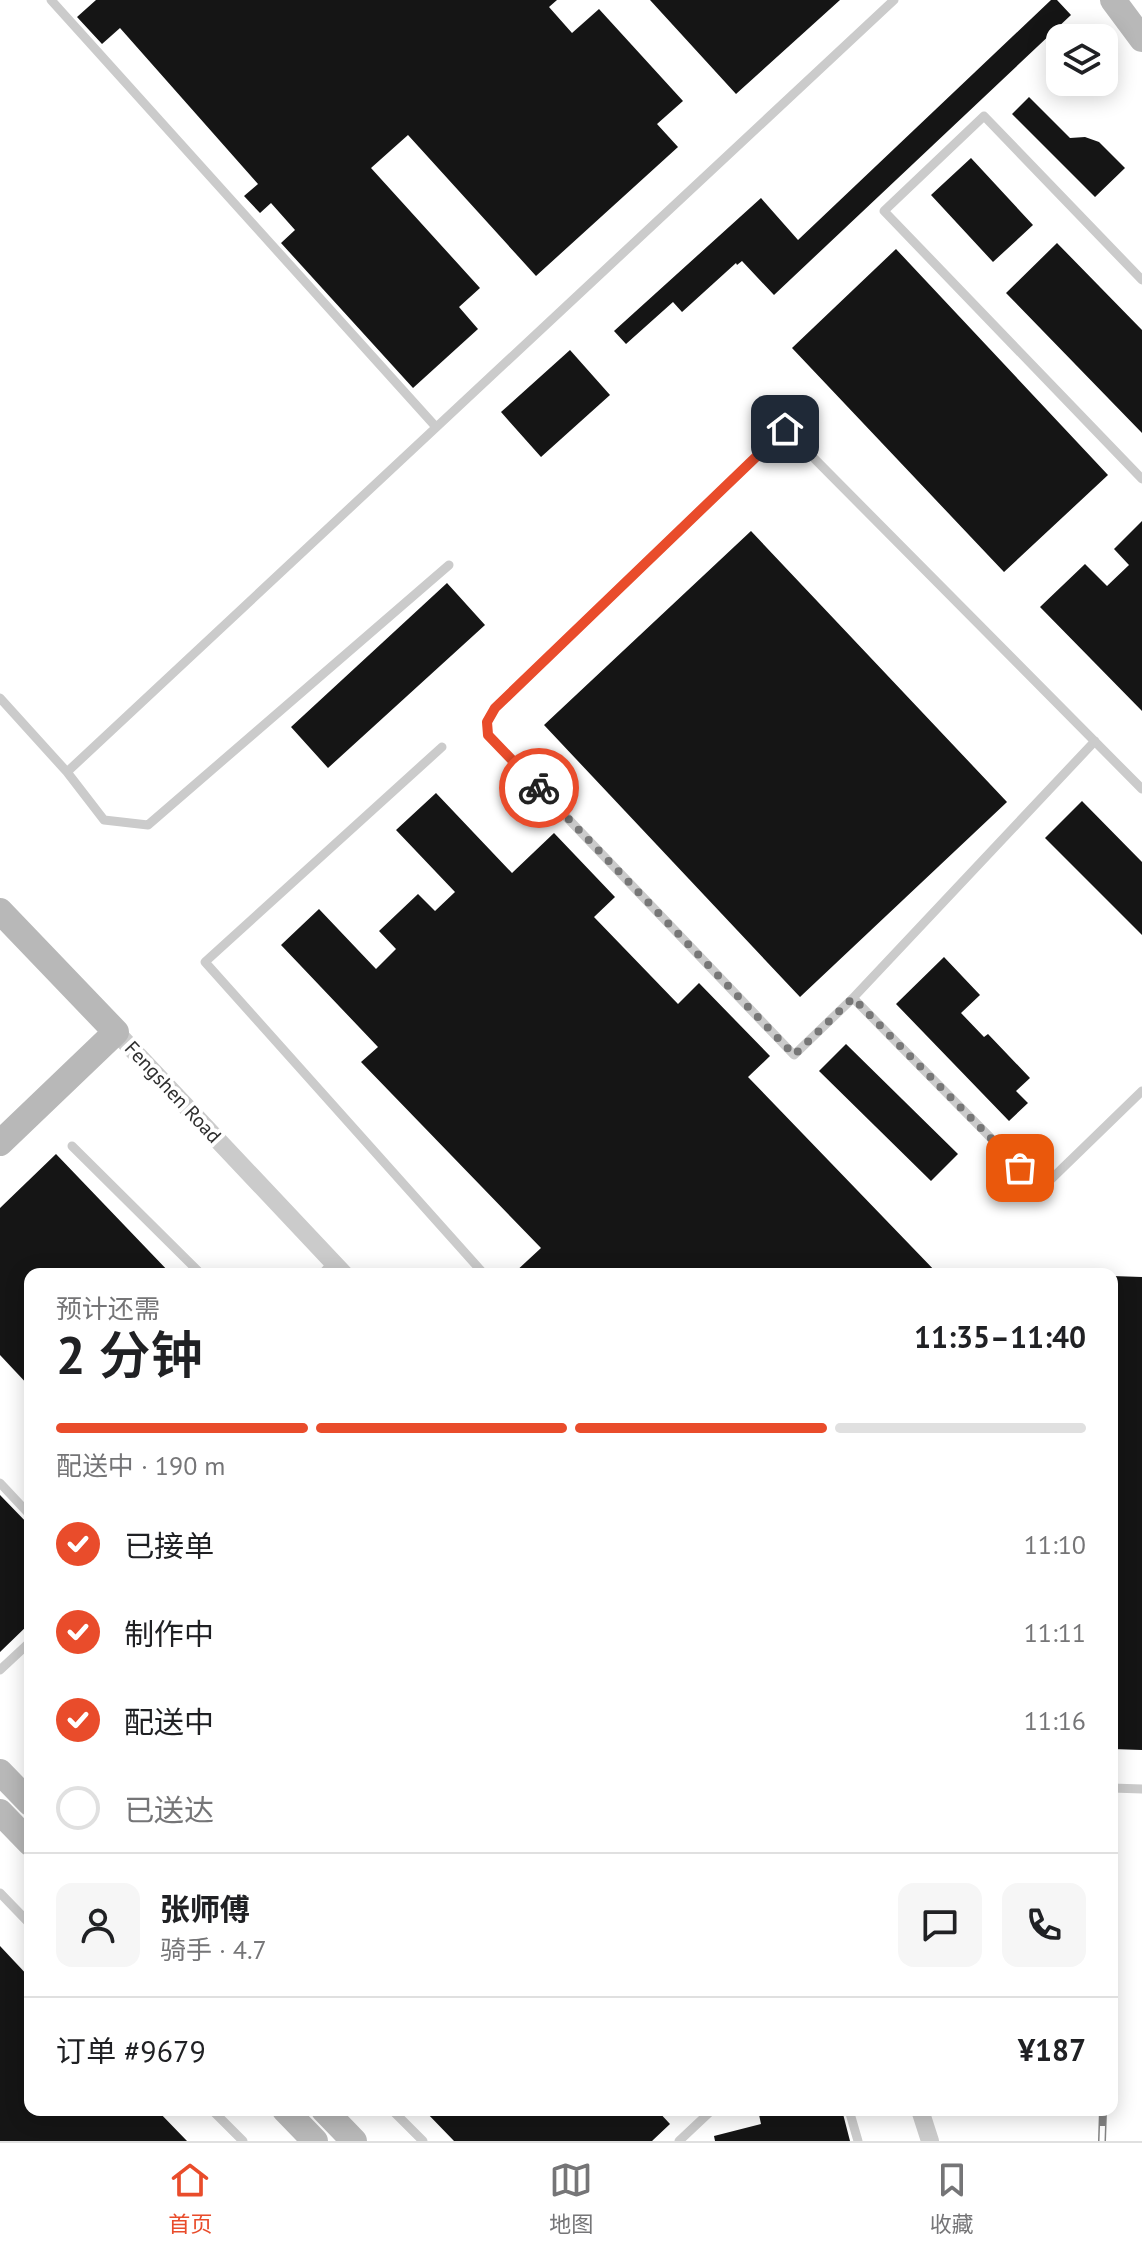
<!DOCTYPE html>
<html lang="zh">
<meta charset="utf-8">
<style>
:root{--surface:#fff;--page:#f6f6f6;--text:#202124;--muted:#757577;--line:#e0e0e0;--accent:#e94c2b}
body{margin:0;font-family:"PT Sans","Noto Sans SC",sans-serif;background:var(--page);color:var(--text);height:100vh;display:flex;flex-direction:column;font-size:30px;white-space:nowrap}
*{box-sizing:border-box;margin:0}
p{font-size:26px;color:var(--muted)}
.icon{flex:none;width:44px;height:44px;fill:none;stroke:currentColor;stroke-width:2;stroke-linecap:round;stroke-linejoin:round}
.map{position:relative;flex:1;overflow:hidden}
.drawer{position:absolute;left:24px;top:1268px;width:1094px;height:848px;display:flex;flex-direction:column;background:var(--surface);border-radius:16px;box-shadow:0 4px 20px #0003}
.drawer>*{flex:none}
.buttons{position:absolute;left:1046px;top:24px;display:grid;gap:16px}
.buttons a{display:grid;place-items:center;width:72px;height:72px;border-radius:16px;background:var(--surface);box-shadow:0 4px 20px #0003;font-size:40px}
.pin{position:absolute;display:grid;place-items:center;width:68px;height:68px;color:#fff;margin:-34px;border-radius:16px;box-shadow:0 4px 12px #0006}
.courier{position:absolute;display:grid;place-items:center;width:80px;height:80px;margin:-40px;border:6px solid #e94c2b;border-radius:50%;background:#fff;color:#222;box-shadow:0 2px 10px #0007}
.head em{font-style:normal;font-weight:600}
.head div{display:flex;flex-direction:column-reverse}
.head{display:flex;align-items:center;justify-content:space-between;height:136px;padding:0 32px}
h1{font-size:52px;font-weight:600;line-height:60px}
.bar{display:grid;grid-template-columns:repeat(4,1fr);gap:12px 8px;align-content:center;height:96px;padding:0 32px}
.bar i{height:10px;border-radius:6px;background:var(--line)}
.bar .active{background:var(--accent)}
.bar p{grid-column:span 4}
.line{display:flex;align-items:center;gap:20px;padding:0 32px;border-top:2px solid var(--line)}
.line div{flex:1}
.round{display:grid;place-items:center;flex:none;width:84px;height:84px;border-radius:16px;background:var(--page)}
ol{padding:0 32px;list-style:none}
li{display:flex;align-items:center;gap:24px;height:88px}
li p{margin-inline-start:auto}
li .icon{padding:8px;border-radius:50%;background:var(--accent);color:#fff;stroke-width:4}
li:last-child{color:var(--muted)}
li i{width:44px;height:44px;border:4px solid var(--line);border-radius:50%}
.dock{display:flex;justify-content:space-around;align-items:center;height:112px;border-top:2px solid var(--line);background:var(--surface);font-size:22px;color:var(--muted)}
.dock a{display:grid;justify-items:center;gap:4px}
.dock .active{color:var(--accent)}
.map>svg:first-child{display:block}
.building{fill:#151515}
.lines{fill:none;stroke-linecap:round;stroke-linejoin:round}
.lane{stroke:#cbcbcb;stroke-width:9}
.street{stroke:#cbcbcb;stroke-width:18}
.secondary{stroke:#b8b8b8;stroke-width:26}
.rail-casing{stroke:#838383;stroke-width:8}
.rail{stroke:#fff;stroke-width:5;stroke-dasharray:15;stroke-linecap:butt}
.done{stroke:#777;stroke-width:8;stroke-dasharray:0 14.4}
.route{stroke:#e94c2b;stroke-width:10}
.labels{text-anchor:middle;stroke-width:8;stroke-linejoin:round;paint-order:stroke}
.street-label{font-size:20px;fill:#2e2e2e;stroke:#fff}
</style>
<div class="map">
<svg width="1142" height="2141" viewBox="0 0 1142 2141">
<rect width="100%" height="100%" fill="#fff"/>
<path class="building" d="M 96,0 L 557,0 L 549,7 L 572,33 L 599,9 L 683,101 L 657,124 L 678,147 L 536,276 L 408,135 L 371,168 L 480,288 L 459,307 L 478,329 L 413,388 L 281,243 L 295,230 L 271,203 L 260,213 L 244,196 L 258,184 L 120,28 L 102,44 L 77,17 Z
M 650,0 L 840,0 L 736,94 Z
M 1051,0 L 1057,0 L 1071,15 L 774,295 L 742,261 L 737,265 L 736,263 L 682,312 L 673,302 L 626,344 L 614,331 L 761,198 L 798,240 Z
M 1029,97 L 1070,138 L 1085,137 L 1099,142 L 1125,168 L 1095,197 L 1012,114 Z
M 971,158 L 1033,225 L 993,262 L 931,195 Z
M 1057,243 L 1142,330 L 1142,433 L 1006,293 Z
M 896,249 L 1108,475 L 1004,572 L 792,348 Z
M 570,350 L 610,395 L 541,457 L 501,412 Z
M 1142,521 L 1142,711 L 1040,607 L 1085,564 L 1107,586 L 1129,565 L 1114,549 Z
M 751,531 L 1007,802 L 800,997 L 544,725 Z
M 447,583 L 485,625 L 328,768 L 291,727 Z
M 436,793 L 512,873 L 554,833 L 615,897 L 594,917 L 678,1004 L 699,983 L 770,1056 L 748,1077 L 938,1274 L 513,1274 L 541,1248 L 361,1062 L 378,1047 L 281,945 L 319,909 L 376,969 L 396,949 L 379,931 L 418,894 L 435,911 L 455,892 L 396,830 Z
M 1082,801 L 1142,862 L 1142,935 L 1045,838 Z
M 944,957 L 980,995 L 961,1013 L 984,1037 L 988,1034 L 1030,1078 L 1016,1091 L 1028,1103 L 1009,1121 L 896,1004 Z
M 846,1044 L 958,1154 L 931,1181 L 819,1071 Z
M 56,1154 L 171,1274 L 30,1274 L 30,1387 L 0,1355 L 0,1208 Z
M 1112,1276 L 1142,1277 L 1142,1750 L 1112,1749 Z
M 0,1495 L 30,1526 L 30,1623 L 0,1652 Z
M 0,1946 L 30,1978 L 30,2110 L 157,2110 L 187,2141 L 0,2141 Z
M 424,2110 L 657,2110 L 670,2124 L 652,2141 L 454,2141 Z
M 758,2110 L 842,2110 L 850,2141 L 715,2141 L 714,2136 L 761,2124 Z"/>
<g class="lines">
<path class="lane" d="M 51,0 L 436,427
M 1142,280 L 984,116 L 884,211 L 1142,479
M 0,698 L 67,772 L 894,0
M 442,747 L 205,962 L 484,1274
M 67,772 L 104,820 L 148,825 L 449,565
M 1142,789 L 785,429 L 495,708 L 487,722 L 488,735 L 794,1055 L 853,998 L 1041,1189 L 1142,1091
M 853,998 L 1095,741
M 72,1146 L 201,1274
M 322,1274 L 333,1262
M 0,1483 L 30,1515
M 0,1670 L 30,1642
M 1112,1788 L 1142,1789
M 0,1893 L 30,1924
M 212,2110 L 243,2141
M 392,2110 L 423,2141
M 849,2110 L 858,2141
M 679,2141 L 712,2110"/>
<path class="street" d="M 116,1032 L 344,1274
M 920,2110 L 930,2141"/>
<path class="secondary" d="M 1113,0 L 1142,39
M 0,911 L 116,1032 L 0,1143
M 0,1772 L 30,1803
M 0,1812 L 30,1843
M 285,2110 L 315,2141
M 324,2110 L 354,2141"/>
<defs>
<path id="rail" d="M 1112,1882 L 1112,1870
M 1102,2141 L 1103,2110"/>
</defs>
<use href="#rail" class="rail-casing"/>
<use href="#rail" class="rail"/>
</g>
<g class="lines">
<path class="done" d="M 539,788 L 794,1055 L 853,998 L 1020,1168"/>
<path class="route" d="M 539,788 L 488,735 L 487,722 L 495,708 L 785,429"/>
</g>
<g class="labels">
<g class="street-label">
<text transform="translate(173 1092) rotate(47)" y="7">Fengshen Road</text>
</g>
</g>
</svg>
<div class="buttons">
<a><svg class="icon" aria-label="layers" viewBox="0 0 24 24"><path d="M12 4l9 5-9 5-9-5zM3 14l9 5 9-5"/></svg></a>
</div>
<div class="pin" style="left:1020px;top:1168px;background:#ea580c"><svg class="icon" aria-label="bag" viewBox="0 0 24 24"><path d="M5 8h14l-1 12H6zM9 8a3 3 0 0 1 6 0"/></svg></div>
<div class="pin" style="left:785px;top:429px;background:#1f2937"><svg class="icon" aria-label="home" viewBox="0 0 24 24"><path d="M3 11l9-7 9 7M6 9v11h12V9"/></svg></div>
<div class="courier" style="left:539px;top:788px"><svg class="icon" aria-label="bike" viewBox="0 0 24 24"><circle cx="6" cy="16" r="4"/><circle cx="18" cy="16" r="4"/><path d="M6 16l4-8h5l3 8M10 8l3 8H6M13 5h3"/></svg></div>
<section class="drawer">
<div class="head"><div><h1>2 分钟</h1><p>预计还需</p></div><em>11:35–11:40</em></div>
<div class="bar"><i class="active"></i><i class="active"></i><i class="active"></i><i></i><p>配送中 · 190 m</p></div>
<ol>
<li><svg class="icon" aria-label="check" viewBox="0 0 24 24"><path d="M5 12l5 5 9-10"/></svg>已接单<p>11:10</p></li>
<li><svg class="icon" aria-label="check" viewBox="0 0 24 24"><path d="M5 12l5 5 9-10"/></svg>制作中<p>11:11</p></li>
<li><svg class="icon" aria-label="check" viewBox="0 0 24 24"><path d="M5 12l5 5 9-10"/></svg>配送中<p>11:16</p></li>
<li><i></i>已送达</li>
</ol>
<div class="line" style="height:144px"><a class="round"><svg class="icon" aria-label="person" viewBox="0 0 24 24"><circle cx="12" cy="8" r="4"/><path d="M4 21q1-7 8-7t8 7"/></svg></a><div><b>张师傅</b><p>骑手 · 4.7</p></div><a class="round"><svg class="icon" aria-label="chat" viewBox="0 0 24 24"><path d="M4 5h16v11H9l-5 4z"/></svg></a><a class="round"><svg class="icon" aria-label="phone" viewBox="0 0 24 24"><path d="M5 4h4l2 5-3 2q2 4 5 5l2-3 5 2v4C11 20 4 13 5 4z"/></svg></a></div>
<div class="line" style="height:104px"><div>订单 #9679</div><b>¥187</b></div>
</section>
</div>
<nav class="dock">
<a class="active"><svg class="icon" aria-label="home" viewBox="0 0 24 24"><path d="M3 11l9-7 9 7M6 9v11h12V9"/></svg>首页</a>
<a><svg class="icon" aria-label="map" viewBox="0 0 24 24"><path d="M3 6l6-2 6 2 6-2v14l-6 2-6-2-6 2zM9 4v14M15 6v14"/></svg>地图</a>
<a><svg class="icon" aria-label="saved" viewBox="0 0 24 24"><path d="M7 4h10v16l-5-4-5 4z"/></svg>收藏</a>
</nav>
